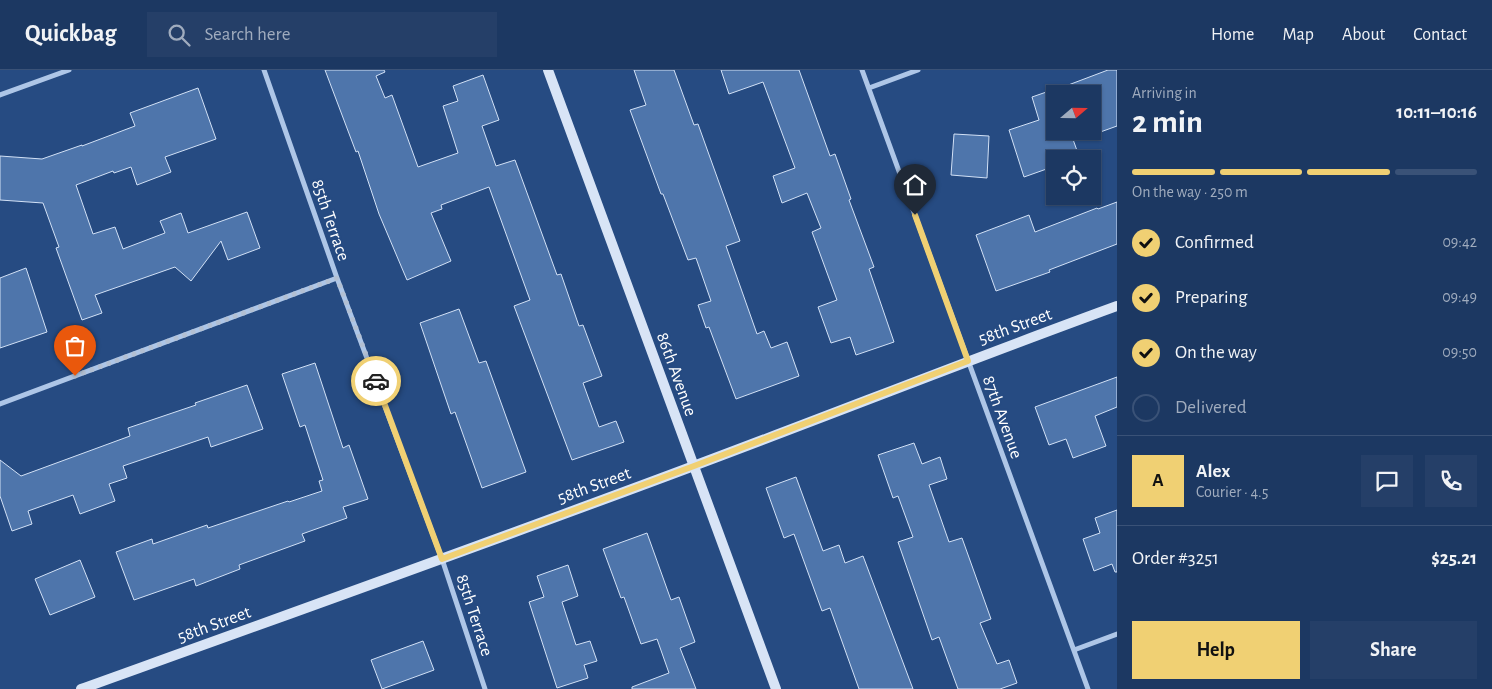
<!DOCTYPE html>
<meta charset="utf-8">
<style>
:root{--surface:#1c3862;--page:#253f68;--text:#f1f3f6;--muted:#a0acbe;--line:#3a5277;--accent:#f0d073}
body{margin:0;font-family:"Alegreya Sans",sans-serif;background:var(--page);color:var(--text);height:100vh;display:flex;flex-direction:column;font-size:19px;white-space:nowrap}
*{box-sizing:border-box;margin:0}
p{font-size:16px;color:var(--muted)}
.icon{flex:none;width:28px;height:28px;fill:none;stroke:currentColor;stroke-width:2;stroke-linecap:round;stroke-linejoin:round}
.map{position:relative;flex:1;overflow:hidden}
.side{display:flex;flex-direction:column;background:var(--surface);width:375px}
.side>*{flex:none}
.needle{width:32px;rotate:70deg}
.tools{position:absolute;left:1046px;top:15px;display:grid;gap:10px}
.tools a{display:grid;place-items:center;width:55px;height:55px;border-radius:0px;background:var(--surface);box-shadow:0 1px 4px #0004,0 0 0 1px var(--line);font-size:25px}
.pin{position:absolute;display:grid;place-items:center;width:42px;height:42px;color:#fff;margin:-51px -21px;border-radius:50% 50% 50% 0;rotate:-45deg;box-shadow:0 0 5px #0007}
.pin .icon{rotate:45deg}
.courier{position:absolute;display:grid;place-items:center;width:50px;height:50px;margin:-25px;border:4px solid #f0d073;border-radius:50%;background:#fff;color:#222;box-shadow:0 1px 6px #0007}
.head em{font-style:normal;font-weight:600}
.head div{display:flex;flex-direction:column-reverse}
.head{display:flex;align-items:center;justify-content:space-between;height:85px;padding:0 15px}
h1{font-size:32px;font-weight:600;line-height:38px}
.bar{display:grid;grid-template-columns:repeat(4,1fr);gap:8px 5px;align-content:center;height:60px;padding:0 15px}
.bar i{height:6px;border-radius:4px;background:var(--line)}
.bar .current{background:var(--accent)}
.bar p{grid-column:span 4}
.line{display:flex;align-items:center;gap:12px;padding:0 15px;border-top:1px solid var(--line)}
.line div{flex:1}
.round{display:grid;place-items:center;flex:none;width:52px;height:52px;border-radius:0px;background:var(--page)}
ol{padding:0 15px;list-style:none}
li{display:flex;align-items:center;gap:15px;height:55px}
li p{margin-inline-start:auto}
li .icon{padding:5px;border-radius:50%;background:var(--accent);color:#111;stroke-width:4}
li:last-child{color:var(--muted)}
li i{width:28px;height:28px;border:2px solid var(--line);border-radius:50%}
.primary-button{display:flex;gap:10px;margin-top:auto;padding:10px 15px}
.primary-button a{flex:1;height:58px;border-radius:0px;background:var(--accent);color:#111;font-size:20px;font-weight:600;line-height:58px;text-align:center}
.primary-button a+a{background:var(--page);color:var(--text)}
header{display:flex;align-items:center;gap:30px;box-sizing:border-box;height:70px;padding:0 25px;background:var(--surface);border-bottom:1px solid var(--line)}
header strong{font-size:24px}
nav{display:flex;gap:28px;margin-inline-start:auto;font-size:18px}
.search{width:350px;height:45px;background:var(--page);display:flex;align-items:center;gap:12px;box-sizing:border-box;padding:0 18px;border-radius:0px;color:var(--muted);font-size:19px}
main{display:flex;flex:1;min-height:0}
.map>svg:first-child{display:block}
.building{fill:#4e75ab;stroke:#d2e1f6}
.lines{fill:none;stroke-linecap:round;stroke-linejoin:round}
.street{stroke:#aec6e7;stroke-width:5}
.secondary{stroke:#d8e4f6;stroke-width:10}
.done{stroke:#b3c0d3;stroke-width:5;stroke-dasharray:0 9}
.route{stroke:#f0d073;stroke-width:6}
.labels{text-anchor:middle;stroke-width:4;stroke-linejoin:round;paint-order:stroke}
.street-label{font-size:18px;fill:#fff;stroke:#264b82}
</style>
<header>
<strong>Quickbag</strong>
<div class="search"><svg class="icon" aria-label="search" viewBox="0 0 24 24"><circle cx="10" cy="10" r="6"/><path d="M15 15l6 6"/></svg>Search here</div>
<nav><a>Home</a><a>Map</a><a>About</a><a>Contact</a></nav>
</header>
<main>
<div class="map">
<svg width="1117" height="619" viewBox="0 0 1117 619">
<rect width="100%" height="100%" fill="#264b82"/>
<path class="building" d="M 325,0 L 384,0 L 385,2 L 376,6 L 385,28 L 392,25 L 418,97 L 458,83 L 443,36 L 458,31 L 453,16 L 483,5 L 499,50 L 482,56 L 496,96 L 515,90 L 557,205 L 561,204 L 579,256 L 583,255 L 602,306 L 583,313 L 599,357 L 616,351 L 624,372 L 572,390 L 514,236 L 530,230 L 489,117 L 441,135 L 442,139 L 431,143 L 451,191 L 407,210 L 379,144 L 358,81 L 356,82 Z
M 634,0 L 674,0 L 694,55 L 698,54 L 740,171 L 726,176 L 757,264 L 764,261 L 771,278 L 787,272 L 799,306 L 736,329 L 709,257 L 706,258 L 698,235 L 711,231 L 696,188 L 688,190 L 663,124 L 661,124 L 630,40 L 646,35 Z
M 721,0 L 799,0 L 830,86 L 835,84 L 851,129 L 849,130 L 874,197 L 869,199 L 894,272 L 856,285 L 850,267 L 831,273 L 818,237 L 837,230 L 812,162 L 821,158 L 807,123 L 782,133 L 773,106 L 795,98 L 763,12 L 729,24 Z
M 1108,0 L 1117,0 L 1117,56 L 1092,65 L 1092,24 L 1055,24 L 1055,61 L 1070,61 L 1080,89 L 1055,89 L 1055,96 L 1024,107 L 1009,60 L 1039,50 L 1032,27 L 1055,19 L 1055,20 Z
M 198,18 L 216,69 L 165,87 L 171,102 L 137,115 L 131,97 L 114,103 L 113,101 L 76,115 L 93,164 L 115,157 L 123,179 L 165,163 L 160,151 L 181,143 L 188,163 L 247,142 L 260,178 L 228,190 L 221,171 L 191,211 L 175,197 L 95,225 L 102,243 L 82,250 L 56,178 L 59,177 L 43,133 L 0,130 L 0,86 L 42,89 L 82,75 L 82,76 L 135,56 L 130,43 Z
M 954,64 L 989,66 L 987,108 L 951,105 Z
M 1117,132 L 1117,174 L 1049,200 L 1050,202 L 996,221 L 976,165 L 1029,145 L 1035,162 L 1097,138 L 1098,139 Z
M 26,198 L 47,262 L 0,278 L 0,208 Z
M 459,239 L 479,293 L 486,291 L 526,402 L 482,418 L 455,342 L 451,344 L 420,253 Z
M 315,293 L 343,378 L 349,375 L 368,429 L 343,437 L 347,448 L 302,464 L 305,471 L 239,495 L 240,499 L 196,516 L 194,509 L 134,530 L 116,482 L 152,469 L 153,474 L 207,455 L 208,458 L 288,431 L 289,432 L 322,421 L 319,411 L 323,410 L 305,355 L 300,357 L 282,304 Z
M 1117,307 L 1117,337 L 1095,346 L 1106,376 L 1073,388 L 1066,369 L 1049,375 L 1035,337 Z
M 247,315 L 263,359 L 211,377 L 208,367 L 123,396 L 127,408 L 109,414 L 115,431 L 80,444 L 73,425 L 28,441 L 32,454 L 12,461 L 0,426 L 0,390 L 21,406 L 130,366 L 128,358 L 196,335 L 195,333 Z
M 914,373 L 922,394 L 940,387 L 947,409 L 929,415 L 949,472 L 962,468 L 991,549 L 980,553 L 997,594 L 1009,590 L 1017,613 L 1000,619 L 958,619 L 939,567 L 932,570 L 898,472 L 913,467 L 898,426 L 893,428 L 878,385 Z
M 796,407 L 823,481 L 839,475 L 845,493 L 863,486 L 913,619 L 859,619 L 830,538 L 822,541 L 794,464 L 784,468 L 766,418 Z
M 1117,440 L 1117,502 L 1115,502 L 1112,494 L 1094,501 L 1083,469 L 1100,463 L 1095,448 Z
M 647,463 L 671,530 L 679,527 L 695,572 L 680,578 L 696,619 L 632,619 L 632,617 L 669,603 L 657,569 L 641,574 L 624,527 L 621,528 L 603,479 Z
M 80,490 L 95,527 L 50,545 L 35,509 Z
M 568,495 L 578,526 L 562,532 L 576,575 L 590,571 L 597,591 L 584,595 L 588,608 L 557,618 L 529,532 L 544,527 L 537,506 Z
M 423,571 L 434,600 L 382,619 L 371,590 Z"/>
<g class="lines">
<path class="street" d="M 264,0 L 337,208 L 442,489 L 485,619
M 862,0 L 1088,619
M 869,18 L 918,0
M 0,25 L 69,0
M 0,334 L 337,208
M 1074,580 L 1117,564"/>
<path class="secondary" d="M 548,0 L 776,619
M 81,619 C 284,546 488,473 691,397 C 833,344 974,288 1117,236"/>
</g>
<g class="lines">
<path class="done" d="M 75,306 L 337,208 L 376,311"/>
<path class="route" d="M 376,311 L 442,489 L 694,396 L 968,291 L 915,145"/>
</g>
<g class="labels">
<g class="street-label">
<text transform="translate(331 150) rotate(71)" y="6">85th Terrace</text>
<text transform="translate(1015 256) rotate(-20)" y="6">58th Street</text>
<text transform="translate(677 304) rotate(70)" y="6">86th Avenue</text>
<text transform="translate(1003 347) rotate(70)" y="6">87th Avenue</text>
<text transform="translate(594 415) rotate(-20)" y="6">58th Street</text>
<text transform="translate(475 545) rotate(72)" y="6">85th Terrace</text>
<text transform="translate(214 554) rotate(-20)" y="6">58th Street</text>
</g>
</g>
</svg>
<div class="tools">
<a><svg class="needle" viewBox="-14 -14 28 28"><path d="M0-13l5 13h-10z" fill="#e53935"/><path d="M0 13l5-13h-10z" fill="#a0acbe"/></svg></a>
<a><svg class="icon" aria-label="locate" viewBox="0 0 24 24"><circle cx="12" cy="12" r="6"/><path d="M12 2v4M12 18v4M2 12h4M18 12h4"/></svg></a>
</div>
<div class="pin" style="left:75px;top:306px;background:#ea580c"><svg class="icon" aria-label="bag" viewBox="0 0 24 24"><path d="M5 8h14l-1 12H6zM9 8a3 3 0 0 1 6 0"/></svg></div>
<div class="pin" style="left:915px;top:145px;background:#1f2937"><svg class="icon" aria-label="home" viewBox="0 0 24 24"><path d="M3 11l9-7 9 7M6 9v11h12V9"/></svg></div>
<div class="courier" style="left:376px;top:311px"><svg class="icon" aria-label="car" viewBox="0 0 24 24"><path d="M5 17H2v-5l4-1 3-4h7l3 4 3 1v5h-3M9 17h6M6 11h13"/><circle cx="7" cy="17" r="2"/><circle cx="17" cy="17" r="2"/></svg></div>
</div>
<section class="side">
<div class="head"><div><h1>2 min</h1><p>Arriving in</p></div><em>10:11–10:16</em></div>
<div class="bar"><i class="current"></i><i class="current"></i><i class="current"></i><i></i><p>On the way · 250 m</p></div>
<ol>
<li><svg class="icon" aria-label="check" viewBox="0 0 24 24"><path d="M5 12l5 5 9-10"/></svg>Confirmed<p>09:42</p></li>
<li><svg class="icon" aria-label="check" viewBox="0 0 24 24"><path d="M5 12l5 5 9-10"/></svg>Preparing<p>09:49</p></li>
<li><svg class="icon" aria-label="check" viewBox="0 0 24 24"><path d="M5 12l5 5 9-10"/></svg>On the way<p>09:50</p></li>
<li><i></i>Delivered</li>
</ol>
<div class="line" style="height:90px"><b class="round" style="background:var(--accent);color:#111">A</b><div><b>Alex</b><p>Courier · 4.5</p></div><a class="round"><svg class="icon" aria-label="chat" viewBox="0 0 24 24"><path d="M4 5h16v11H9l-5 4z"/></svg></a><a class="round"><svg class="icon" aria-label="phone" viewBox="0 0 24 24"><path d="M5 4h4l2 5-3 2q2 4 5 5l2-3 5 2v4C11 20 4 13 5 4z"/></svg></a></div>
<div class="line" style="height:65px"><div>Order #3251</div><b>$25.21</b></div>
<div class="primary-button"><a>Help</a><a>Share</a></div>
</section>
</main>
